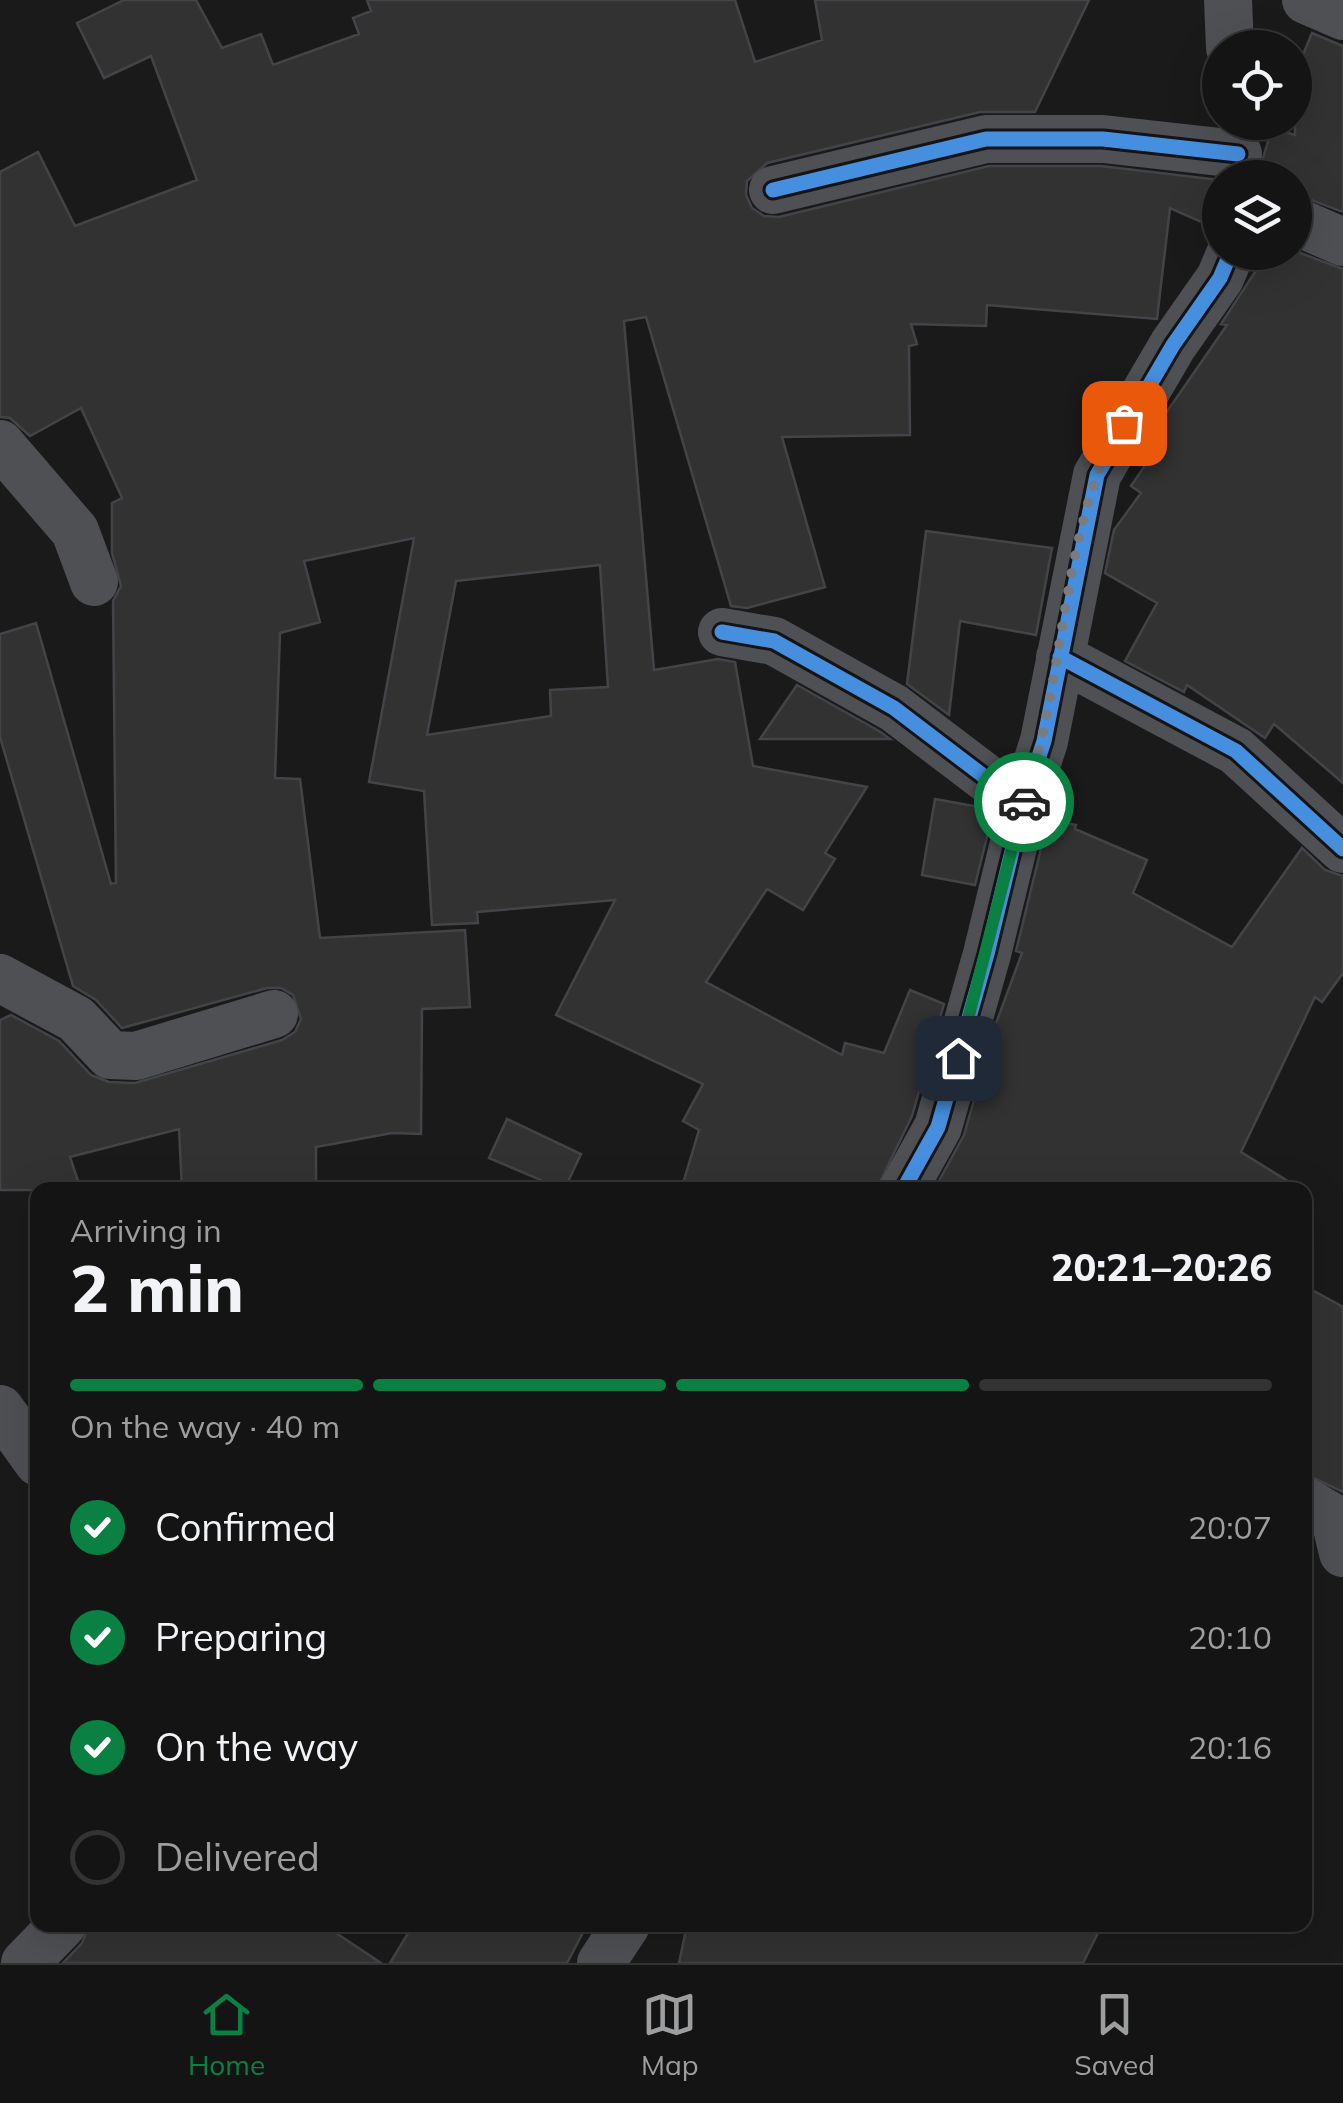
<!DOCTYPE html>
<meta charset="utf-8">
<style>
:root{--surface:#141414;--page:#212122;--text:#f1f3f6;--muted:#9d9ea0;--line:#333334;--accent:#0b8043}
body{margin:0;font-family:Mulish,sans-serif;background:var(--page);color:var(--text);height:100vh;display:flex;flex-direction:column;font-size:38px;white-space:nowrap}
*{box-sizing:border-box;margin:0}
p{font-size:32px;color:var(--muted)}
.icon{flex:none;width:55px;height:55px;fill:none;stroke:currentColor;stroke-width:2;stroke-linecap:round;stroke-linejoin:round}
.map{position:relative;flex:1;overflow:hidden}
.side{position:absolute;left:30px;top:1182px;width:1282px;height:750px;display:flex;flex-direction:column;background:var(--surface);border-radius:20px;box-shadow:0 10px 40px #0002,0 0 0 2px var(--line)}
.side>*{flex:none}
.controls{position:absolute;left:1202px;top:30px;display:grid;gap:20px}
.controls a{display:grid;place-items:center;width:110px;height:110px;border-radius:50%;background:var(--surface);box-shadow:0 10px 40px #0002,0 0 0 2px var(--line);font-size:50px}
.pin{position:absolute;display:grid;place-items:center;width:85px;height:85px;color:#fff;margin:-42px;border-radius:20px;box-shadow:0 5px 15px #0006}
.courier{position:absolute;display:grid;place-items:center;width:100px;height:100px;margin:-50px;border:8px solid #0b8043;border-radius:50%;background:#fff;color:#222;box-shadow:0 2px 12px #0007}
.headline em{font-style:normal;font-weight:800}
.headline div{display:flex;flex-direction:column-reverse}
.headline{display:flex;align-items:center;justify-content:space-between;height:170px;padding:0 40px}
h1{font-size:65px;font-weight:800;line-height:75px}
.bar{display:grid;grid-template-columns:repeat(4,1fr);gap:15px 10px;align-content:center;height:120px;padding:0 40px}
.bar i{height:12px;border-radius:8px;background:var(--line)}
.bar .current{background:var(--accent)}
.bar p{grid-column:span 4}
ol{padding:0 40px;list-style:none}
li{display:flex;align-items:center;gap:30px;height:110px}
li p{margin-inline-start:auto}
li .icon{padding:10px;border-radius:50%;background:var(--accent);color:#fff;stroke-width:4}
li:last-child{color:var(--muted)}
li i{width:55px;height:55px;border:5px solid var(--line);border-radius:50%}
.dock{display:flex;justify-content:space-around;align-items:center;height:140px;border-top:2px solid var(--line);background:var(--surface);font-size:28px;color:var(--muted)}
.dock a{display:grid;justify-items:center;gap:5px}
.dock .current{color:var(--accent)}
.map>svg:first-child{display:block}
.building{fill:#323233;stroke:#434447;stroke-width:2.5;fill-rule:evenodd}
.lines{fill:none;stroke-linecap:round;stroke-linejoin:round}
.minor{stroke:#4f5054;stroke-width:48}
.cycleway-casing{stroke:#141417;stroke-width:21}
.cycleway{stroke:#468fdf;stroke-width:15}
.done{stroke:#787c84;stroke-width:10;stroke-dasharray:0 18}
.route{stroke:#0b8043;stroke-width:12}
</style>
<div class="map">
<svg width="1343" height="1963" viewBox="0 0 1343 1963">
<rect width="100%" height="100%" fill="#1a1a1b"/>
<path class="building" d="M 124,0 L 196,0 L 222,48 L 261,34 L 273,65 L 359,34 L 353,18 L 371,11 L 367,0 L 735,0 L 755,62 L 822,40 L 815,0 L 1089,0 L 1035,112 L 980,112 L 767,163 L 747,181 L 746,195 L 752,208 L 764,216 L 779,217 L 989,166 L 1101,166 L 1220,180 L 1215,228 L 1170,208 L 1157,319 L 987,305 L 986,326 L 911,324 L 917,344 L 909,346 L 910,435 L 782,437 L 825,587 L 747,608 L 731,606 L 646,317 L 624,321 L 654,670 L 718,659 L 735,662 L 753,766 L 867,787 L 825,853 L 835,859 L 803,910 L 767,889 L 706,982 L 842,1055 L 845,1043 L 884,1053 L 910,990 L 944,1004 L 912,1116 L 876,1190 L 681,1190 L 699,1130 L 683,1121 L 703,1084 L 556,1015 L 615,900 L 477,912 L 478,923 L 432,925 L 424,791 L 369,782 L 414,538 L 304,561 L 320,622 L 280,633 L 275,778 L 300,779 L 320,938 L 465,930 L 470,1007 L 422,1009 L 421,1134 L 392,1133 L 316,1147 L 316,1190 L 182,1190 L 179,1129 L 70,1157 L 81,1190 L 0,1190 L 0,1020 L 11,1015 L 59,1041 L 91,1075 L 109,1082 L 135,1083 L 282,1040 L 295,1032 L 301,1019 L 293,995 L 281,988 L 267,988 L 122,1028 L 96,1000 L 73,986 L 0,737 L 0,634 L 36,623 L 111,884 L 116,883 L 113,601 L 121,586 L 112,553 L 112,503 L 122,498 L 81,408 L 30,436 L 10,418 L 0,417 L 0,172 L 38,152 L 75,226 L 197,180 L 151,56 L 104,78 L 77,23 ZM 600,565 L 608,687 L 550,690 L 551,716 L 427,735 L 456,581 Z
M 1312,33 L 1343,46 L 1343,212 L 1295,194 L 1295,178 L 1258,175 L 1272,128 L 1295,135 L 1295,74 Z
M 1295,251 L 1343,269 L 1343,783 L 1274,724 L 1265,738 L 1187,685 L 1184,692 L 1125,661 L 1157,603 L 1105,573 L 1114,530 L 1141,493 L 1131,486 L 1157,448 L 1148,442 L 1157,426 L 1227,325 L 1221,324 L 1268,252 Z
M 926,531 L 1052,548 L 1036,635 L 960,621 L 949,715 L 907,684 Z
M 797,685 L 879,731 L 890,739 L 760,739 Z
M 935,799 L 979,807 L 992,817 L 975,885 L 922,875 Z
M 1048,820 L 1076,825 L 1075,829 L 1147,860 L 1133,893 L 1232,947 L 1302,848 L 1325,870 L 1343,876 L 1343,973 L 1322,1002 L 1315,997 L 1241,1152 L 1302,1190 L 934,1190 L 964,1135 L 995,1026 L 1022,953 L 1016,951 Z
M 507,1119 L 581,1154 L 564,1190 L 489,1158 Z
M 1305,1286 L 1343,1307 L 1343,1492 L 1305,1474 Z
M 89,1925 L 324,1925 L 381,1963 L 63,1963 L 82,1943 Z
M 413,1925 L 587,1925 L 567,1963 L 390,1963 Z
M 687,1925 L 1102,1925 L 1083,1963 L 679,1963 Z"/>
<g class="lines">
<path class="minor" d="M 1228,0 L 1230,48
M 1306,0 L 1343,16
M 773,190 L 986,139 L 1103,139 L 1238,154
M 1295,221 L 1343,242
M 0,444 L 75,531 L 94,582
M 722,632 L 774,641 L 894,708 L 1023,806
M 1060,657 L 1236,751 L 1343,849
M 0,978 L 76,1019 L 110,1055 L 136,1056 L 274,1014
M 903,1190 L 938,1127 L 987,954 L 1023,806 L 1044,741 L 1097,475 L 1173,345 L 1220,278 L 1231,252
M 0,1409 L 38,1462
M 1305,1501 L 1335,1519 L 1343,1553
M 25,1963 L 62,1925
M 601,1963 L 626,1925"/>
<defs>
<path id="cycleway" d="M 773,190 L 986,139 L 1103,139 L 1238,154
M 722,632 L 774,641 L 894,708 L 1023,806
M 1060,657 L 1236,751 L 1343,849
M 903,1190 L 938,1127 L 987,954 L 1023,806 L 1044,741 L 1097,475 L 1173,345 L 1220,278 L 1231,252"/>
</defs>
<use href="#cycleway" class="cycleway-casing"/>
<use href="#cycleway" class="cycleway"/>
</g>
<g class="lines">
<path class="done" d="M 1024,802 C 1060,696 1060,583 1096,478 C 1102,459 1115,441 1124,423"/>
<path class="route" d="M 958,1058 L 1024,802"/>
</g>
</svg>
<div class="controls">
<a><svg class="icon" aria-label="locate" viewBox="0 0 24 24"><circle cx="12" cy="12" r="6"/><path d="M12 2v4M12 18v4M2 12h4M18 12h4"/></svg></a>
<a><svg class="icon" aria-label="layers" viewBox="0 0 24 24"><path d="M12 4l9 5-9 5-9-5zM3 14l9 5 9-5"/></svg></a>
</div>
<div class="pin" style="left:1124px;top:423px;background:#ea580c"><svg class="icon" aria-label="bag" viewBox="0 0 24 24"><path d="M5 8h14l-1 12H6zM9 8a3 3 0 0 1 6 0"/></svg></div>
<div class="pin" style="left:958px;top:1058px;background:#1f2937"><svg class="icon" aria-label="home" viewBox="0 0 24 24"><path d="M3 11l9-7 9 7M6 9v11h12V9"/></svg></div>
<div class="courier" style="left:1024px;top:802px"><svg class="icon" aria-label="car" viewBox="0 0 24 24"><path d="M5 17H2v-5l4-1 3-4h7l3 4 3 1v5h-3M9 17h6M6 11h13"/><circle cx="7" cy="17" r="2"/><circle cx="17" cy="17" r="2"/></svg></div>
<section class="side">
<div class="headline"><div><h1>2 min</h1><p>Arriving in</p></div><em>20:21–20:26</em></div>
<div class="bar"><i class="current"></i><i class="current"></i><i class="current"></i><i></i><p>On the way · 40 m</p></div>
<ol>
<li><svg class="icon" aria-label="check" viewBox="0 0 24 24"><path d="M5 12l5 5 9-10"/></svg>Confirmed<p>20:07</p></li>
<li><svg class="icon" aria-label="check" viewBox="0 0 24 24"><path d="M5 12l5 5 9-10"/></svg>Preparing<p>20:10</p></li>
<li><svg class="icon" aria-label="check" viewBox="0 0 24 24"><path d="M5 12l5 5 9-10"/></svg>On the way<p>20:16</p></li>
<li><i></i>Delivered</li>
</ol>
</section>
</div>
<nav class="dock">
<a class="current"><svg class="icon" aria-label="home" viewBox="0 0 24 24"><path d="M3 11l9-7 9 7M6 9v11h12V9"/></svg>Home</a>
<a><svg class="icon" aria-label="map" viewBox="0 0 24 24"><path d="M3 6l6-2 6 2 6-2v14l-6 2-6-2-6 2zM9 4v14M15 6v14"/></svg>Map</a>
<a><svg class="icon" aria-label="saved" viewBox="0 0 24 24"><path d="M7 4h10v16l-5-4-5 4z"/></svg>Saved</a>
</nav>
